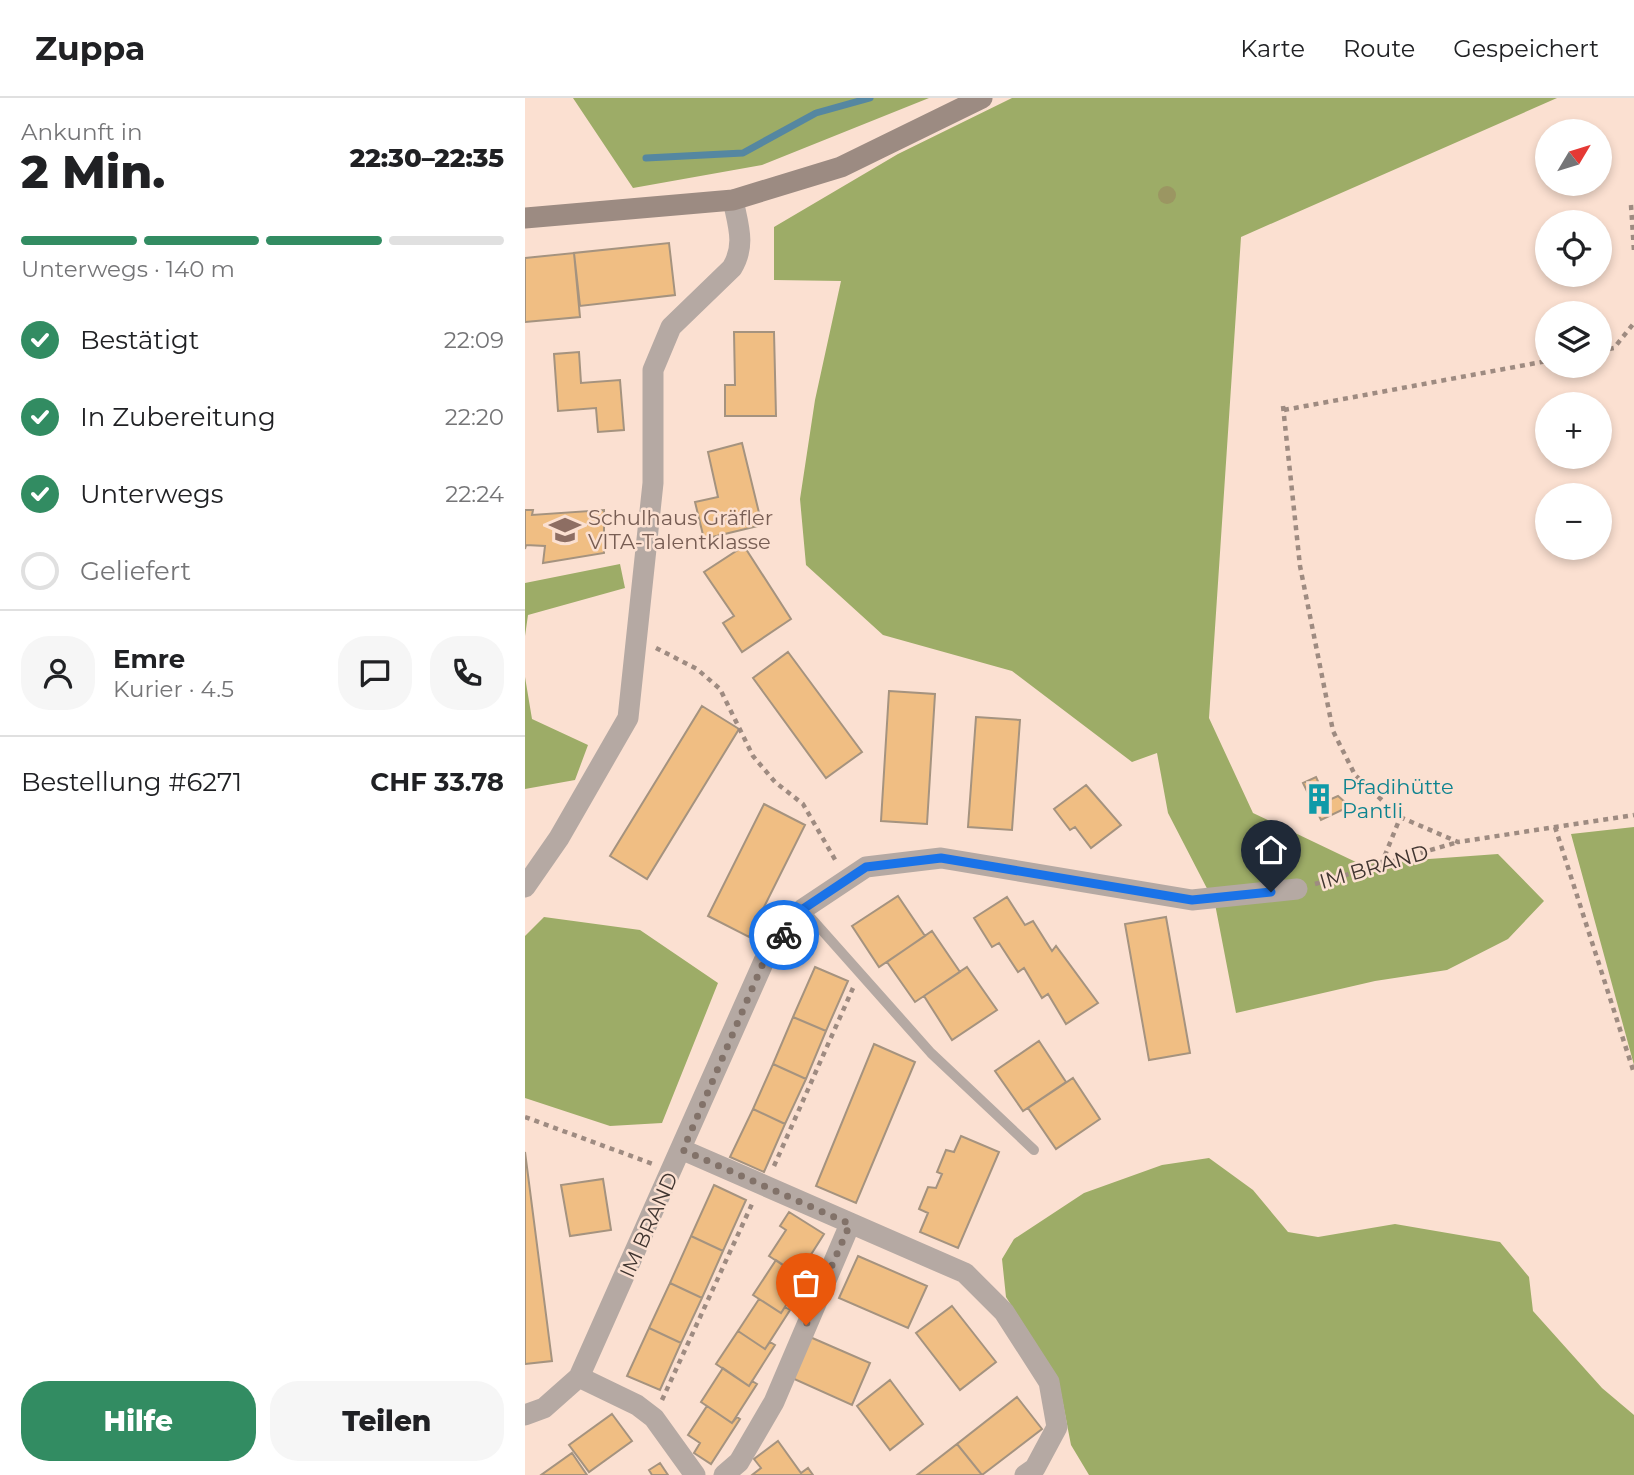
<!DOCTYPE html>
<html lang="de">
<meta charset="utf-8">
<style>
:root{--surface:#fff;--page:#f6f6f6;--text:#202124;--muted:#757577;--line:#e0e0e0;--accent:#328c62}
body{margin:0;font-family:Montserrat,sans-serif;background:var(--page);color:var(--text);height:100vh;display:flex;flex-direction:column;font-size:26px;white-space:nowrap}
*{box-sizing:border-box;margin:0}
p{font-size:23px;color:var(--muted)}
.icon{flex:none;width:38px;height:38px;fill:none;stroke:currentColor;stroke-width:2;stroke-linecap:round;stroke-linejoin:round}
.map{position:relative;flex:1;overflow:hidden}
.side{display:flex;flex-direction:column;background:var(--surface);width:525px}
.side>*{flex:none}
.needle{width:46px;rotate:52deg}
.controls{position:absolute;left:1010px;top:21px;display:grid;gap:14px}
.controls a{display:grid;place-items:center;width:77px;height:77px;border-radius:50%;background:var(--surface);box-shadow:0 4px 10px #0003;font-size:35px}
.pin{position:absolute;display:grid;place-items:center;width:60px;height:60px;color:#fff;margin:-72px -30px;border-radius:50% 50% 50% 0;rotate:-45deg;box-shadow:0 0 7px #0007}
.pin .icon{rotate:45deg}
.courier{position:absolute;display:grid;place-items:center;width:70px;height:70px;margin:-35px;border:5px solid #1a73e8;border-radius:50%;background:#fff;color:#222;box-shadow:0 2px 9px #0007}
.head em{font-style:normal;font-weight:800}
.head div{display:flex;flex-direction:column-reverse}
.head{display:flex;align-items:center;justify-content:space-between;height:119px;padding:0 21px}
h1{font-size:46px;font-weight:800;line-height:52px}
.bar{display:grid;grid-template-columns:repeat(4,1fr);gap:10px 7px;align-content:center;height:84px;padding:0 21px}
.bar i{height:9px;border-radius:5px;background:var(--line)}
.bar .selected{background:var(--accent)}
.bar p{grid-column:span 4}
.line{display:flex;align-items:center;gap:18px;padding:0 21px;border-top:2px solid var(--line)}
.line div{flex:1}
.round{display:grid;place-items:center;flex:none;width:74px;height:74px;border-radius:28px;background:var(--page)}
ol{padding:0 21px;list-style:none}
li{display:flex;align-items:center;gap:21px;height:77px}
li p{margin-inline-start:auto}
li .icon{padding:7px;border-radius:50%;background:var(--accent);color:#fff;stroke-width:4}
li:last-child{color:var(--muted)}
li i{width:38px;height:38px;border:4px solid var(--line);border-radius:50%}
.button{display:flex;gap:14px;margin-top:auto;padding:14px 21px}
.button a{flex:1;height:80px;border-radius:28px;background:var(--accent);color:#fff;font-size:28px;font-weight:800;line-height:80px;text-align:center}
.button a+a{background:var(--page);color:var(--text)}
header{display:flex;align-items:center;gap:42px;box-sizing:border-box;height:98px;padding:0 35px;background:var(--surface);border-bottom:2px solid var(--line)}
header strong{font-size:33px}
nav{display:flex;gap:38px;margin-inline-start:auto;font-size:24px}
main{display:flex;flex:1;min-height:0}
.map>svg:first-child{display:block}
.forest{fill:#9dac67}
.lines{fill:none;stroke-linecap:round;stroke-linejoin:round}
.stream{stroke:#5587a1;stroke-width:7}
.building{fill:#f0be83;stroke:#a5937f;stroke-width:2}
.path{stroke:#9e8b81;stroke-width:4.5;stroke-dasharray:5 5;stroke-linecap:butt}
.lane{stroke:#b5a9a3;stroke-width:10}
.street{stroke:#b5a9a3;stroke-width:21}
.secondary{stroke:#9c8b82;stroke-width:21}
.tree{fill:#9b9662}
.done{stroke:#827269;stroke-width:7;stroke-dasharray:0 12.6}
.route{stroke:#1a73e8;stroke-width:9}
.labels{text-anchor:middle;stroke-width:5;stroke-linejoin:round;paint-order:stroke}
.education-label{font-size:21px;fill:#785e54;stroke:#fbe0d1;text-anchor:start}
.culture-label{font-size:21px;fill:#0d838f;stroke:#fbe0d1;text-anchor:start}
.street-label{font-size:21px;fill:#413631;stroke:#fbe0d1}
</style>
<header>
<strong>Zuppa</strong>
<nav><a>Karte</a><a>Route</a><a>Gespeichert</a></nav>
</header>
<main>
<section class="side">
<div class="head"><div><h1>2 Min.</h1><p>Ankunft in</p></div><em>22:30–22:35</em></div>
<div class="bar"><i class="selected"></i><i class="selected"></i><i class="selected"></i><i></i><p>Unterwegs · 140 m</p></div>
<ol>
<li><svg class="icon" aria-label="check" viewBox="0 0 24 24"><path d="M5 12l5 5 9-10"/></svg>Bestätigt<p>22:09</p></li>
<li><svg class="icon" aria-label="check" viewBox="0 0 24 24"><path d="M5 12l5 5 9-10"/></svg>In Zubereitung<p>22:20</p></li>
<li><svg class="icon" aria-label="check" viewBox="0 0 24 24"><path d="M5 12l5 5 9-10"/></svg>Unterwegs<p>22:24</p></li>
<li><i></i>Geliefert</li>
</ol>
<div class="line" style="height:126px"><a class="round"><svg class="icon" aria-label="person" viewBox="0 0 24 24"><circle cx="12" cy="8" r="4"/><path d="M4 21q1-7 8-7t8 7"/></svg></a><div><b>Emre</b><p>Kurier · 4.5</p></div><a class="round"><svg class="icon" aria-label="chat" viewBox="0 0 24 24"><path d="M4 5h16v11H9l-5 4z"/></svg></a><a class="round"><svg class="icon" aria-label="phone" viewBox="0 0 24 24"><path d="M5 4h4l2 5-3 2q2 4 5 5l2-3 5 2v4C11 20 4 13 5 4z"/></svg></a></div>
<div class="line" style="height:91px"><div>Bestellung #6271</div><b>CHF 33.78</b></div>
<div class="button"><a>Hilfe</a><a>Teilen</a></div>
</section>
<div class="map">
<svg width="1109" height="1377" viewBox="0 0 1109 1377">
<rect width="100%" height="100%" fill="#fbe0d1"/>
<path class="forest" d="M 48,0 L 404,0 L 237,67 L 108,90 Z
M 487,0 L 1032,0 L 716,139 L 684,620 L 728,715 L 835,766 L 973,756 L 1019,803 L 983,841 L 922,872 L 850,883 L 711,915 L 690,806 L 643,715 L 632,655 L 607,664 L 487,573 L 358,537 L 281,467 L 275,401 L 290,302 L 316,183 L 249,182 L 249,129 L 373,56 Z
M 95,466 L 100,490 L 3,517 L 0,538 L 0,485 Z
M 0,579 L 7,621 L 63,647 L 50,682 L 0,691 Z
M 1109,729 L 1109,967 L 1046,736 Z
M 19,819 L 115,832 L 193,885 L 137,1025 L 85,1028 L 0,1000 L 0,838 Z
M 684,1060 L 728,1092 L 763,1134 L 793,1139 L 870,1126 L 975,1144 L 1004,1179 L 1008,1213 L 1077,1290 L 1109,1317 L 1109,1377 L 564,1377 L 546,1347 L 533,1280 L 481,1199 L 477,1161 L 489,1141 L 559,1095 L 637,1067 Z"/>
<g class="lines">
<path class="stream" d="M 121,60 L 218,55 L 291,15 L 345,0"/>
</g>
<path class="building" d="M 144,145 L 150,197 L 55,208 L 49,155 Z
M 49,155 L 55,219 L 0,224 L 0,160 Z
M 209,234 L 249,234 L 251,318 L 200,318 L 200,287 L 210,287 Z
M 54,254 L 56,285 L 95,282 L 99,332 L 73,334 L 71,310 L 33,313 L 29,256 Z
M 217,345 L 237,427 L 179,441 L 170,404 L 193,399 L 183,354 Z
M 0,412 L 8,412 L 7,417 L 79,412 L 79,455 L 18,465 L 20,448 L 1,447 L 0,451 Z
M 219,448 L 266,521 L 217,554 L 198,525 L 209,518 L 179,474 Z
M 263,554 L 337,654 L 301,680 L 228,580 Z
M 364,593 L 410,596 L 402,726 L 356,723 Z
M 177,608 L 214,631 L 122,781 L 85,758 Z
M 451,619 L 495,622 L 487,732 L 443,729 Z
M 791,679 L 802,703 L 813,698 L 821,705 L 819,711 L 796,722 L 778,685 Z
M 561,687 L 596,727 L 566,750 L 550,729 L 545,732 L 529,711 Z
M 239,706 L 280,727 L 224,839 L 183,818 Z
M 373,798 L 400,838 L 354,869 L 327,828 Z
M 482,799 L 500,827 L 508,823 L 527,853 L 531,848 L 573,905 L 541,926 L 523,896 L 517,900 L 499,870 L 493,874 L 474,845 L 467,849 L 449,820 Z
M 641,819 L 665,955 L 624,962 L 600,826 Z
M 407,833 L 435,874 L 390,904 L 362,864 Z
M 290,869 L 323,883 L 301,933 L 268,919 Z
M 442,869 L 472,912 L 427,942 L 399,898 Z
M 268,919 L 301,933 L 281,981 L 248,966 Z
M 514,943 L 541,984 L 498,1013 L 470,973 Z
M 349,946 L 390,964 L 331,1105 L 291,1088 Z
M 248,966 L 281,981 L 260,1026 L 228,1011 Z
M 548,980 L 575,1021 L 531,1051 L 503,1010 Z
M 228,1011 L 260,1026 L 239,1074 L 205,1059 Z
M 436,1038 L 474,1054 L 433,1150 L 395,1134 L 403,1115 L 394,1111 L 403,1089 L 411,1090 L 417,1076 L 412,1074 L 421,1052 L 429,1054 Z
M 0,1054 L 27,1263 L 0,1266 Z
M 78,1081 L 86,1132 L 45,1138 L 36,1087 Z
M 189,1087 L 221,1102 L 198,1153 L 166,1138 Z
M 264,1114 L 299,1136 L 273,1177 L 244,1158 L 261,1132 L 255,1128 Z
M 166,1138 L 198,1153 L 177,1200 L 145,1185 Z
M 333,1158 L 402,1188 L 383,1230 L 314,1200 Z
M 251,1162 L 273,1177 L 275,1172 L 281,1176 L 256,1215 L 228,1197 Z
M 145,1185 L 177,1200 L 156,1245 L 124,1230 Z
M 234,1201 L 256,1215 L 260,1209 L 265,1212 L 240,1251 L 213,1233 Z
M 427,1208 L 471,1264 L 435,1292 L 391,1235 Z
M 124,1230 L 156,1245 L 135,1292 L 102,1278 Z
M 213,1233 L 240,1251 L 245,1244 L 250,1247 L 224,1288 L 191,1266 Z
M 285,1239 L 345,1265 L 327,1307 L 267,1280 Z
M 198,1270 L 224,1288 L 227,1283 L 232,1286 L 207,1325 L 176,1304 Z
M 365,1282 L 398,1326 L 365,1352 L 332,1308 Z
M 492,1299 L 517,1331 L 457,1377 L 432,1346 Z
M 182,1308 L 207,1325 L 212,1319 L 215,1321 L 186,1366 L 169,1355 L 175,1345 L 163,1337 Z
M 87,1316 L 107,1343 L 64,1374 L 44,1347 Z
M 253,1343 L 276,1375 L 283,1370 L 288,1377 L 227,1377 L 236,1370 L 229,1361 Z
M 432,1346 L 457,1377 L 392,1377 Z
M 47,1355 L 62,1377 L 16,1377 Z
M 135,1365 L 143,1377 L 127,1377 L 124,1372 Z"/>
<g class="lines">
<path class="path" d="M 1106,107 L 1109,153
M 1074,253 L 1089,250 L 1109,225
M 758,308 L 775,468 L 808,633 L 830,677 L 875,719 L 933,744 L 1109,717
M 759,312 L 1022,263
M 131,550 L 172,571 L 195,591 L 228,658 L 250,684 L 278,706 L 312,765
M 1030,729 L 1109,975
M 856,767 L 875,720
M 790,786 L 933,744
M 0,1019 L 128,1066
M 249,1068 L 328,890
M 137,1302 L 227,1106"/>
<path class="lane" d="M 278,811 L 406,955 L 509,1052"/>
<path class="street" d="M 0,789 L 34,740 L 103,620 L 128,385 L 128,272 L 146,229 L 207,170 C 221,147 213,127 208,102
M 158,1052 L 440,1175 L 479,1214 L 524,1284 L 532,1329 L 510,1370 L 500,1377
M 54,1279 L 112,1307 L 129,1320 L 170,1377
M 0,1317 L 19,1310 L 54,1279 L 239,863 L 278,811 L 341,769 L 416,760 L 667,802 L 772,791
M 199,1377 L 214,1364 L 249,1304 L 325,1126"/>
<path class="secondary" d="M 0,120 L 208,102 L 316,69 L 457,0"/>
</g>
<circle class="tree" cx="642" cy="97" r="9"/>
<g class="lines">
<path class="done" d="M 259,837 L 239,863 L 158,1052 L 325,1126 L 281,1227"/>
<path class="route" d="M 259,837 L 278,811 L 341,769 L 416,760 L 667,802 L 746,794"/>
</g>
<defs>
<symbol id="school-bare" viewBox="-9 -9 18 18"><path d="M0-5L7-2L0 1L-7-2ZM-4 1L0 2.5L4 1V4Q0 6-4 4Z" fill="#8d6e63" stroke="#fbe0d1" stroke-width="2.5" paint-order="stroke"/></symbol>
<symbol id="building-bare" viewBox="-9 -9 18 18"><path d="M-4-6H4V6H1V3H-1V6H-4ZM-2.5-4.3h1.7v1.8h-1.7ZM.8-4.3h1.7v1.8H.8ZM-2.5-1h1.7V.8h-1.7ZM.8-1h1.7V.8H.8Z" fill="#0f9aa8" stroke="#fbe0d1" stroke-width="2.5" paint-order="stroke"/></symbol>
</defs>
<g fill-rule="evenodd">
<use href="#school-bare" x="18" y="410" width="44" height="44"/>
<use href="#building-bare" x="772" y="679" width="44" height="44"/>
</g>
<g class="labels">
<g class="education-label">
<text x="63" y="427">Schulhaus Gräfler<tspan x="63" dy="24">VITA-Talentklasse</tspan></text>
</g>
<g class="culture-label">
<text x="817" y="696">Pfadihütte<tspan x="817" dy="24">Pantli</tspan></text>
</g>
<g class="street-label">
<text transform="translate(849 769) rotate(-16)" y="7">IM BRAND</text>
<text transform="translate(124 1127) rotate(-66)" y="7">IM BRAND</text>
</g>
</g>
</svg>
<div class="controls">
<a><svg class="needle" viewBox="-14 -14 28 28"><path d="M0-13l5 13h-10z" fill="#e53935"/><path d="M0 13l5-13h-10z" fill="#757577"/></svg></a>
<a><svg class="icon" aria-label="locate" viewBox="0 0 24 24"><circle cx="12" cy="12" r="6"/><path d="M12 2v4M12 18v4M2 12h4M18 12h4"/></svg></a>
<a><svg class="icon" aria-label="layers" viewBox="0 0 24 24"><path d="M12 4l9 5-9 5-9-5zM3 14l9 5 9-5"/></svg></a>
<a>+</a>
<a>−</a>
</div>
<div class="pin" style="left:281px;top:1227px;background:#ea580c"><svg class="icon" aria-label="bag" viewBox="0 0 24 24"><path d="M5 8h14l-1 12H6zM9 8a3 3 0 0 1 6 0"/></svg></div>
<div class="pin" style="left:746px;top:794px;background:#1f2937"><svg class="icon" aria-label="home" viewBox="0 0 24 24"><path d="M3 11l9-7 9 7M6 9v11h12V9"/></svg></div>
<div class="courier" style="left:259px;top:837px"><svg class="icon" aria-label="bike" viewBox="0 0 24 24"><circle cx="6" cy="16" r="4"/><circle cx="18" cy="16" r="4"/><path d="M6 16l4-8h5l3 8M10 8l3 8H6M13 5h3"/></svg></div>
</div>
</main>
